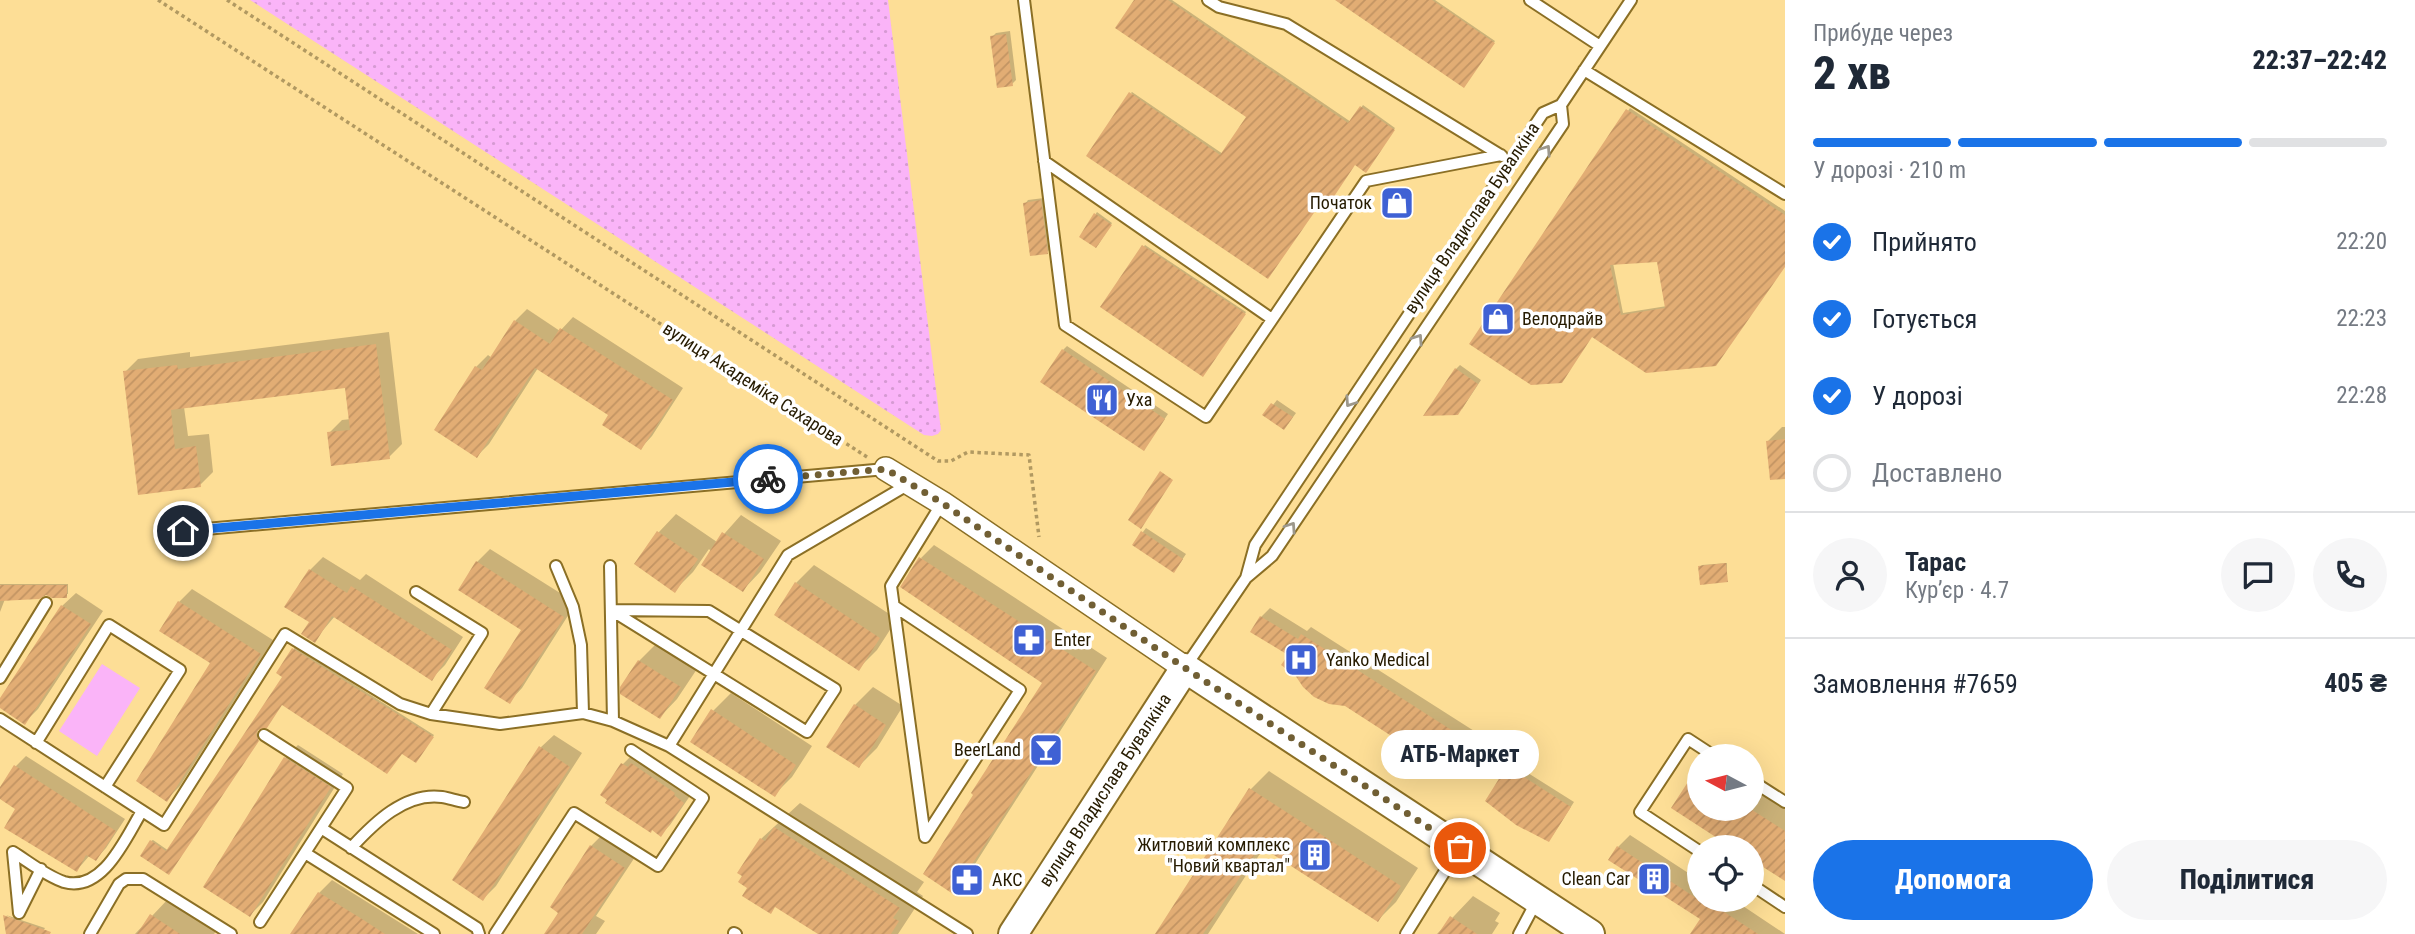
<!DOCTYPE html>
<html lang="uk">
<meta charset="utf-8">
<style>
:root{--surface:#fff;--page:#f6f6f7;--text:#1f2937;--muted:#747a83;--line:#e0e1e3;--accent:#1a73e8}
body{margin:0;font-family:"Roboto Condensed",sans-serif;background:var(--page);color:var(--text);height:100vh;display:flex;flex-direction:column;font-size:26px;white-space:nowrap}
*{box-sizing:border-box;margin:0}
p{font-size:23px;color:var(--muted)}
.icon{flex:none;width:38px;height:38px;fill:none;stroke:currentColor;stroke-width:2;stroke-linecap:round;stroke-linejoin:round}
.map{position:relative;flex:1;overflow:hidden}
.side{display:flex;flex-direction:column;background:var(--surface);width:630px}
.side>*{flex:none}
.needle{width:46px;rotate:277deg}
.buttons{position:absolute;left:1687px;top:744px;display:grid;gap:14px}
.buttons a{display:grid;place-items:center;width:77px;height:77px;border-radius:50%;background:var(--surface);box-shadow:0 7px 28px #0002;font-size:35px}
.pin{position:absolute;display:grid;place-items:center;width:60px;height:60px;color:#fff;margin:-30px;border:4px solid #fff;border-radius:50%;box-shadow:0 2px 7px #0007}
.courier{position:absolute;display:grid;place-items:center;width:70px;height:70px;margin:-35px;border:5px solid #1a73e8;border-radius:50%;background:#fff;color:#222;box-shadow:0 2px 9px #0007}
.bubble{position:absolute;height:49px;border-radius:24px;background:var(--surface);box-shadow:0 7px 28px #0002;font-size:23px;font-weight:800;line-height:49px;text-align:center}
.headline em{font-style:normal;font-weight:800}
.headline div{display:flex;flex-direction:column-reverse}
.headline{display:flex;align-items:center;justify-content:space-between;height:119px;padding:0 28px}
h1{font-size:46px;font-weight:800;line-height:52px}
.bar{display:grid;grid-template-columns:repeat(4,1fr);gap:10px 7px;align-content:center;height:84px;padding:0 28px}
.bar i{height:9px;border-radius:5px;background:var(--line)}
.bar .current{background:var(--accent)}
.bar p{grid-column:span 4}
.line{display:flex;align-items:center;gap:18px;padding:0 28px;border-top:2px solid var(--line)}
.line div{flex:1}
.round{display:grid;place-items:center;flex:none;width:74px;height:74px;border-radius:37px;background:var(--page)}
ol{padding:0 28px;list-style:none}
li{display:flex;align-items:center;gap:21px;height:77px}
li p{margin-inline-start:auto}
li .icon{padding:7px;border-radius:50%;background:var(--accent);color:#fff;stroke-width:4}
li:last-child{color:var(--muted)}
li i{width:38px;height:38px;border:4px solid var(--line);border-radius:50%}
.cta{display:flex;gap:14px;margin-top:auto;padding:14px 28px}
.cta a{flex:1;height:80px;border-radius:42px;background:var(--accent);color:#fff;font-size:28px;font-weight:800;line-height:80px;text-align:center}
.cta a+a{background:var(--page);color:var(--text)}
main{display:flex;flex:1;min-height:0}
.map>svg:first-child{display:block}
.grass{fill:url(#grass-dots)}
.pitch{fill:#fab4f8}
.shadow{fill:#0003;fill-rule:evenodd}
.building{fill:url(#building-hatch);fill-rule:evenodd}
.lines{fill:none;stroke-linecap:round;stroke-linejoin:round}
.service-casing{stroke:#8b6f25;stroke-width:14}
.minor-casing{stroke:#8b6f25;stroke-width:26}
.tertiary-casing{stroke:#8b6f25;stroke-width:32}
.path{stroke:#b19961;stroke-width:3.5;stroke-dasharray:3.5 3.5;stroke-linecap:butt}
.service{stroke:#fff;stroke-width:10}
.minor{stroke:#fff;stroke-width:23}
.tertiary{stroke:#fff;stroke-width:28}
.oneway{stroke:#9d988c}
.done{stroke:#715f34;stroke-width:7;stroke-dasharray:0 12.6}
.route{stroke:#1a73e8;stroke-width:9}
.labels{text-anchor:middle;stroke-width:7;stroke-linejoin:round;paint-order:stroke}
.poi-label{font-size:18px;fill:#261b00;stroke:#fff;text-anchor:start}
.street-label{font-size:18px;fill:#261b00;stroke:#fff}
</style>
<main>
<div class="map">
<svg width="1785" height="934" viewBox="0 0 1785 934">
<defs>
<pattern id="grass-dots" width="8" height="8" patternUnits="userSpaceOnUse" patternTransform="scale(1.75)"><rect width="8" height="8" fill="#fab4f8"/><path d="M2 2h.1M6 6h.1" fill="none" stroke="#d69ad3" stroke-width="1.8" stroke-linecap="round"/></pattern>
<pattern id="building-hatch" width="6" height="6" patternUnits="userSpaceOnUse" patternTransform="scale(1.75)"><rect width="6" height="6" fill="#e2ad74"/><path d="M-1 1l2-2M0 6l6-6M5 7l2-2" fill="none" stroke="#c29463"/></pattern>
</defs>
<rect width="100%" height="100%" fill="#fdde96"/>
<path class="grass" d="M 250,0 L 888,0 L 941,430 L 938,434 L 932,436 L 924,435 Z"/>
<path class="pitch" d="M 102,664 L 140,688 L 97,756 L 59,731 Z"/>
<path class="shadow" d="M 1136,0 L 1172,0 L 1351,122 L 1363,105 L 1395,128 L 1367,169 L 1355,163 L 1325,194 L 1270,275 L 1131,93 L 1132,92 L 1223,154 L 1248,117 Z
M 1338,0 L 1435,0 L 1495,41 L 1466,84 Z
M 1010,31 L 1016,80 L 1012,84 L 992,37 L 996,33 Z
M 1630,108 L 1785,211 L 1785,265 L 1593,335 L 1628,111 ZM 1659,260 L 1667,306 L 1623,313 L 1613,263 Z
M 1044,198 L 1050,249 L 1047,252 L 1025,204 L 1028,200 Z
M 1097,212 L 1112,223 L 1098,245 L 1081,236 Z
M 1145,245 L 1246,312 L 1204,373 L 1102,307 Z
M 527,309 L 560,331 L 573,317 L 683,388 L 652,436 L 641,448 L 610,415 L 538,368 L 489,444 L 477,456 L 476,367 L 488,355 L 492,358 L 515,321 Z
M 389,332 L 402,444 L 389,457 L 329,433 L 342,420 L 351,419 L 347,387 L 184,407 L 188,436 L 209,434 L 213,472 L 200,485 L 139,493 L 125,372 L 138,359 L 190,352 L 190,357 Z
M 1067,346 L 1168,414 L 1147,445 L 1063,350 Z
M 1460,365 L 1481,380 L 1462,409 L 1456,369 Z
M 1277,400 L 1296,413 L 1288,424 L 1265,415 Z
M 1782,427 L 1785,427 L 1785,477 L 1767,442 Z
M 676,514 L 717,542 L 741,515 L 781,541 L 760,572 L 743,590 L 709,549 L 693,572 L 675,590 L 637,564 L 659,532 Z
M 1146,528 L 1186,554 L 1178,566 L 1134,544 Z
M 934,545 L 1107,658 L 966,878 L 953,891 L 1044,682 L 921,558 Z
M 490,549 L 576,603 L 522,688 L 509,702 L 523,630 L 477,562 Z
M 323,557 L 360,580 L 366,574 L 463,637 L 445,665 L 432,678 L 335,616 L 314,641 L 311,622 L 287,606 L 310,570 Z
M 1727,563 L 1727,581 L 1700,567 L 1702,565 Z
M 814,565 L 897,619 L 877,650 L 859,668 L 796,583 Z
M 0,584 L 68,584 L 68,594 L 45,593 L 5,599 L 0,612 Z
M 192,589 L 273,640 L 180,786 L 167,799 L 212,663 L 179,602 Z
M 76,593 L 103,611 L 38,709 L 25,722 L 0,706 L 0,701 L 62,606 Z
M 1270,608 L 1307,631 L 1311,627 L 1482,736 L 1463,766 L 1455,774 L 1395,736 L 1290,655 L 1261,617 Z
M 657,643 L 697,669 L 677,699 L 660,717 L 622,687 L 639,661 Z
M 295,647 L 434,735 L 416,761 L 402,752 L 282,703 L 258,728 L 257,733 L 259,738 L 170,872 L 151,841 L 153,840 L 169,851 L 285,677 L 278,673 Z
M 873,687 L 903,706 L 877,748 L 859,766 L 855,705 Z
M 731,693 L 812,746 L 792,777 L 774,795 L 713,711 Z
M 554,735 L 582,753 L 496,886 L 483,899 L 540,748 Z
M 298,745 L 343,774 L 263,902 L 250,915 L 285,758 Z
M 632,755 L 692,793 L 670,825 L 661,834 L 602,794 L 623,764 Z
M 26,756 L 125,819 L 106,848 L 96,859 L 90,855 L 77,870 L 18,809 L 0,797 L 0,791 L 15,767 Z
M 1512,763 L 1574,802 L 1553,835 L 1508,767 Z
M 1699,770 L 1699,808 L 1752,808 L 1752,781 L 1785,802 L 1785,879 L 1752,858 L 1752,847 L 1734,847 L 1673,808 Z
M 1269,771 L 1418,868 L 1396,902 L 1378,920 L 1265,846 L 1208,934 L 1157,934 L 1251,789 Z
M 800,803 L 924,882 L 917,892 L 923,896 L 898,934 L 821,934 L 750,888 L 761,839 Z
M 604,833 L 637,854 L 596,916 L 605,921 L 596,934 L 547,934 L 561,912 L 591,846 Z
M 1630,835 L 1699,880 L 1699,900 L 1734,900 L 1785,934 L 1693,934 L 1703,918 L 1618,847 Z
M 332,880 L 418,934 L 297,934 L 319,893 Z
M 1473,896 L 1500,913 L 1495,921 L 1499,923 L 1492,934 L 1437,934 Z
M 169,898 L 218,929 L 214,934 L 135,934 Z
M 6,915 L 45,928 L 41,934 Z"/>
<path class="building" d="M 1134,0 L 1168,0 L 1348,123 L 1360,106 L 1395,130 L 1366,173 L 1355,165 L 1331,201 L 1325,197 L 1268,279 L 1086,156 L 1129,92 L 1220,155 L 1246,117 L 1115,28 Z
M 1335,0 L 1432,0 L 1495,43 L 1464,88 Z
M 1006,34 L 1013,86 L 997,88 L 990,36 Z
M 1626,109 L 1785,215 L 1785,267 L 1716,366 L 1646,373 L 1592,337 L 1562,383 L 1531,385 L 1469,344 ZM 1657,262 L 1665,308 L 1621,315 L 1610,265 Z
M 1041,200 L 1048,254 L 1030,256 L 1023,203 Z
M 1094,213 L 1112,225 L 1096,248 L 1079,237 Z
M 1142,245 L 1246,314 L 1203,377 L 1100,307 Z
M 514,320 L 550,344 L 560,328 L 673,400 L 641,450 L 602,425 L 608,415 L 535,368 L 477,458 L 434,430 L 475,366 L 482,370 Z
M 376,344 L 390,459 L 331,466 L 327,432 L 350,430 L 345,388 L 171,410 L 175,449 L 196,446 L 201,487 L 138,495 L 123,371 L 177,365 L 178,369 Z
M 1062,349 L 1165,419 L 1144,451 L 1040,382 Z
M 1455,368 L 1478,384 L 1458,415 L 1423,416 Z
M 1271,403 L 1293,417 L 1284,430 L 1262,415 Z
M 1785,439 L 1785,479 L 1770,480 L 1766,441 Z
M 1160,471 L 1173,480 L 1141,529 L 1128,520 Z
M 657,531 L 698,559 L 675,593 L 634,564 Z
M 1141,531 L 1183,559 L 1174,573 L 1132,545 Z
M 722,532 L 764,559 L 743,592 L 701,565 Z
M 919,557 L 1096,671 L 953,894 L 923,874 L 973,795 L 971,793 L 1042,683 L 900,587 Z
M 476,561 L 564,617 L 510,704 L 484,688 L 521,630 L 458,590 Z
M 1726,563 L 1728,582 L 1700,585 L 1698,566 Z
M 309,569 L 347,593 L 351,586 L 452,650 L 432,681 L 332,616 L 315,643 L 301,634 L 309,622 L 284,607 Z
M 795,582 L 880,638 L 859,671 L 774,615 Z
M 0,585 L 67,585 L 67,598 L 52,598 L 46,595 L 39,599 L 0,601 Z
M 178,601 L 261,654 L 167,802 L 136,781 L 210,663 L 159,631 Z
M 61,605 L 91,624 L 25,725 L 0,708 L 0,698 Z
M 1260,616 L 1298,639 L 1301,634 L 1475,745 L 1455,777 L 1443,769 L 1427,766 L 1412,759 L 1401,749 L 1393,737 L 1345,706 L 1329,704 L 1314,697 L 1303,687 L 1295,675 L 1281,665 L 1288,655 L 1250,632 Z
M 292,648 L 434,737 L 416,763 L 402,754 L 387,774 L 282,705 L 267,728 L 258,730 L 256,735 L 259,741 L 169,875 L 140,856 L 150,840 L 166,851 L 282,677 L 276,673 Z
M 638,660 L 681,687 L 660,719 L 620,694 L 620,687 Z
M 854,704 L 886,725 L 859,768 L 826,747 Z
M 711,709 L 796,765 L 775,797 L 690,742 Z
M 539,746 L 570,767 L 483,901 L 452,880 Z
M 284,757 L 331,787 L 250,917 L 203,887 Z
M 621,763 L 628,767 L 631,763 L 675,793 L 674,795 L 684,803 L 661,837 L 652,830 L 651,833 L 605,803 L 607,800 L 600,795 Z
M 14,765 L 116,831 L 96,861 L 86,855 L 77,872 L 4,828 L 15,809 L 0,799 L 0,787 Z
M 1699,765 L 1699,808 L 1749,808 L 1785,831 L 1785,881 L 1752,860 L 1752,847 L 1731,847 L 1671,808 Z
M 1507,766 L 1571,807 L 1549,842 L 1516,825 L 1485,801 Z
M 1249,788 L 1401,886 L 1378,922 L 1260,846 L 1203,934 L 1155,934 Z
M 774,827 L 900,908 L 893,918 L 899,921 L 891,934 L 818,934 L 775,907 L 771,914 L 742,896 L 747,888 L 738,882 L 742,876 L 737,873 L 760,838 L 765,841 Z
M 590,845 L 625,868 L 582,934 L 544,934 L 558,913 L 550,907 Z
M 1617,846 L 1699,900 L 1706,900 L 1758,934 L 1690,934 L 1700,919 L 1608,860 Z
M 318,892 L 362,919 L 385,934 L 290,934 Z
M 150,914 L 180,934 L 137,934 Z
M 3,915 L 51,932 L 50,934 L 6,934 Z
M 1450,916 L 1477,934 L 1438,934 Z"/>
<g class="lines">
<defs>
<path id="service" d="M 1024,0 L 1065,325 L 1206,417 L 1366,181 L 1501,155
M 1208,0 L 1219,7 L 1286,24 L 1502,156
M 1530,0 L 1600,46
M 1584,70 L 1785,194
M 1561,105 L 1631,0
M 1044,161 L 1272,319
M 183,531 L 886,469
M 556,566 L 573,607 L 581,645 L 583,713
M 610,566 L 613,721
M 1246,578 L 1272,556 L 1563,124 L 1561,105
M 416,592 L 482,633 L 431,714
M 894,606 L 1020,690 L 925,837
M 611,610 L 709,611 L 835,689 L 807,732 Z
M 1186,666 L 1246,578 L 1255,545 L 1543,113 L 1561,105
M 0,678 L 46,603
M 0,719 L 164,825 L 285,634 L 400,704 L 431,714 L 500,724 L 583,713 L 613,721 L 669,746 L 967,934
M 36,743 L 109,625 L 180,670 L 105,787
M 669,746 L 788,555 L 909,484
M 1752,781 L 1785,802
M 321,828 L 477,928 L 479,934
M 925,837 L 891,586 L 942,503
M 351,848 C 374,823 405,792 442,797 C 449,798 457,801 464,802
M 1699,851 L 1640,812 L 1688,739 L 1714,756
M 13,852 C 29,862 46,876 64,882 C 103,893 126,837 142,811
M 13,852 L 19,913
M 305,853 L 434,934
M 1752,885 L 1785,907
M 19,913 L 41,869
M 260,922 L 347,788 L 264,735
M 734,933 L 736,934
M 90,934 L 119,884 L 126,879 L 143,879 L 231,934
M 495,934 L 574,813 L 658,866 L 703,798 L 631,750
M 1406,934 L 1458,850
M 1519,934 L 1536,902"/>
<path id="minor" d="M 886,469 L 942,503 L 1185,668"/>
<path id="tertiary" d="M 1013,934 L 1185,668 L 1590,934"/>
</defs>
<use href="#service" class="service-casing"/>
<use href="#minor" class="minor-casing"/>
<use href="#tertiary" class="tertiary-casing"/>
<path class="path" d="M 158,0 L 867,457
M 227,0 L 938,461 L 951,461 L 968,452 L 1029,455 L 1039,537"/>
<use href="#service" class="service"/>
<use href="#minor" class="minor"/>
<use href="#tertiary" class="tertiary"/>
</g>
<defs><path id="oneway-chevron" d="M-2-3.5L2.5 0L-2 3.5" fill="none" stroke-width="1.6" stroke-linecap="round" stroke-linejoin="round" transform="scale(1.75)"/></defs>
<g class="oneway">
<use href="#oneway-chevron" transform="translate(1546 150) rotate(-56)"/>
<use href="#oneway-chevron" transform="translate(1418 339) rotate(-56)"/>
<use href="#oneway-chevron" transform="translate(1350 402) rotate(124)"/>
<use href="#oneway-chevron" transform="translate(1291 527) rotate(-56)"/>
</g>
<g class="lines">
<path class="done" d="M 768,479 L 886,469 L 942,503 L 1185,668 L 1460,848"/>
<path class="route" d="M 183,531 L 768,479"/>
</g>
<defs>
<symbol id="shop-square" viewBox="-11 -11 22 22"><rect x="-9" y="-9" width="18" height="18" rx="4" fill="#3f61d4" stroke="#fff"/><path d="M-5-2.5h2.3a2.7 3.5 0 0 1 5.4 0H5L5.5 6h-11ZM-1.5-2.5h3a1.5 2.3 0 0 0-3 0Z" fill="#fff"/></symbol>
<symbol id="restaurant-square" viewBox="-11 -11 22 22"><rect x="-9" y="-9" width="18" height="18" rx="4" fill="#3f61d4" stroke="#fff"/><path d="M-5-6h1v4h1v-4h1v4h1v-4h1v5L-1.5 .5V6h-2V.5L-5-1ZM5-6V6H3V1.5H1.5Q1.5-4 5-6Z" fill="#fff"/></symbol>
<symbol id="pharmacy-square" viewBox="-11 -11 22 22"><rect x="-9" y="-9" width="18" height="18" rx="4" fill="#3f61d4" stroke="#fff"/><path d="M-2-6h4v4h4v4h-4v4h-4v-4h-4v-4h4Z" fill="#fff"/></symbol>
<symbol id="hospital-square" viewBox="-11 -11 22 22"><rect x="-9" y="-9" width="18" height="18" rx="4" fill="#3f61d4" stroke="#fff"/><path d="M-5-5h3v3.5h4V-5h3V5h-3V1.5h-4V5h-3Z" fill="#fff"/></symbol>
<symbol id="bar-square" viewBox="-11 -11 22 22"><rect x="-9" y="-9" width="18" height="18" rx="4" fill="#3f61d4" stroke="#fff"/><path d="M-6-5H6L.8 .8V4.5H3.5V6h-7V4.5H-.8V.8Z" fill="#fff"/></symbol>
<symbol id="building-square" viewBox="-11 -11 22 22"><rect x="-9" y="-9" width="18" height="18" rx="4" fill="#3f61d4" stroke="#fff"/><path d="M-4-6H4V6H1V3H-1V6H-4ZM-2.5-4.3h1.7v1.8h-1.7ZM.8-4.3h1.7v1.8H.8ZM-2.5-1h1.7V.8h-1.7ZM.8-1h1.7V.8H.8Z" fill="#fff"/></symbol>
</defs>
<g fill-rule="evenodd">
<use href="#shop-square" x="1378" y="184" width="38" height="38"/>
<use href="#shop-square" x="1479" y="300" width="38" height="38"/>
<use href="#restaurant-square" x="1083" y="381" width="38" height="38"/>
<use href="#pharmacy-square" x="1010" y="621" width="38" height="38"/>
<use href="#hospital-square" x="1282" y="641" width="38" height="38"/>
<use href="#bar-square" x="1027" y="731" width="38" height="38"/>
<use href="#building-square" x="1296" y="836" width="38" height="38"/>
<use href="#building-square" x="1635" y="860" width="38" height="38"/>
<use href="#pharmacy-square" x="948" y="861" width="38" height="38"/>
</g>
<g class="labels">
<g class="poi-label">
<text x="1372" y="209" text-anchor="end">Початок</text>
<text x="1522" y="325">Велодрайв</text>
<text x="1126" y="406">Уха</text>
<text x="1054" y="646">Enter</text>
<text x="1326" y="666">Yanko Medical</text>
<text x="1021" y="756" text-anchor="end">BeerLand</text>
<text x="1290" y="851" text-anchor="end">Житловий комплекс<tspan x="1290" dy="21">"Новий квартал"</tspan></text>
<text x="1630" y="885" text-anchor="end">Clean Car</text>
<text x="992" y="886">АКС</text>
</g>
<g class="street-label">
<text transform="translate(1472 218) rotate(-56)" y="6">вулиця Владислава Бувалкіна</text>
<text transform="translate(753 384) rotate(33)" y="6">вулиця Академіка Сахарова</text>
<text transform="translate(1105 790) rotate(-57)" y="6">вулиця Владислава Бувалкіна</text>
</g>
</g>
</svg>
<div class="buttons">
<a><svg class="needle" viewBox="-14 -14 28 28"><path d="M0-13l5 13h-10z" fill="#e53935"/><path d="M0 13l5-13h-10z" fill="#747a83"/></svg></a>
<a><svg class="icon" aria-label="locate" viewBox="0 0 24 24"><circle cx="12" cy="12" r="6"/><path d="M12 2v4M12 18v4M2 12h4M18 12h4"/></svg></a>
</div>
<div class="pin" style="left:1460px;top:848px;background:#ea580c"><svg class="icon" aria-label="bag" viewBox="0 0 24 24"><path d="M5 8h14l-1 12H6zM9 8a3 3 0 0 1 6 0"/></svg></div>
<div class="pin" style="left:183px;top:531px;background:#1f2937"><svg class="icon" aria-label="home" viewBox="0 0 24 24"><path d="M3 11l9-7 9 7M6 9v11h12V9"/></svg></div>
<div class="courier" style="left:768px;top:479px"><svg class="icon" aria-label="bike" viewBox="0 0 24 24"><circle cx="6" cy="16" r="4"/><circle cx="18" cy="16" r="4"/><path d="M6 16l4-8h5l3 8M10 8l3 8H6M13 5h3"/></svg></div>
<div class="bubble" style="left:1381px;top:730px;width:158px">АТБ-Маркет</div>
</div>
<section class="side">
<div class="headline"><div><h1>2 хв</h1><p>Прибуде через</p></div><em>22:37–22:42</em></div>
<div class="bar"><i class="current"></i><i class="current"></i><i class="current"></i><i></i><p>У дорозі · 210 m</p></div>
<ol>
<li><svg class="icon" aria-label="check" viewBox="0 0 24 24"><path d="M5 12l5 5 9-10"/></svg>Прийнято<p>22:20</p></li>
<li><svg class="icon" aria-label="check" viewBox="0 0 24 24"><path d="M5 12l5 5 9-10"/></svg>Готується<p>22:23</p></li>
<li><svg class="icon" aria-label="check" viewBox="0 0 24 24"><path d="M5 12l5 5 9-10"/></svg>У дорозі<p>22:28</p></li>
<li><i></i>Доставлено</li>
</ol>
<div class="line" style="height:126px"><a class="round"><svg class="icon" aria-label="person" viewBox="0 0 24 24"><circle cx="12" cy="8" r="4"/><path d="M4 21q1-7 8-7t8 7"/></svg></a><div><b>Тарас</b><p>Кур’єр · 4.7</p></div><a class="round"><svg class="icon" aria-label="chat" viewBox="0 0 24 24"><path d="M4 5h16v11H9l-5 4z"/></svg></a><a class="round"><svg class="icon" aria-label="phone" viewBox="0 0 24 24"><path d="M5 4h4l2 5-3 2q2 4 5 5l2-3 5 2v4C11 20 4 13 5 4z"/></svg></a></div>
<div class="line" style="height:91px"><div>Замовлення #7659</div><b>405 ₴</b></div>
<div class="cta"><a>Допомога</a><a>Поділитися</a></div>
</section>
</main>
